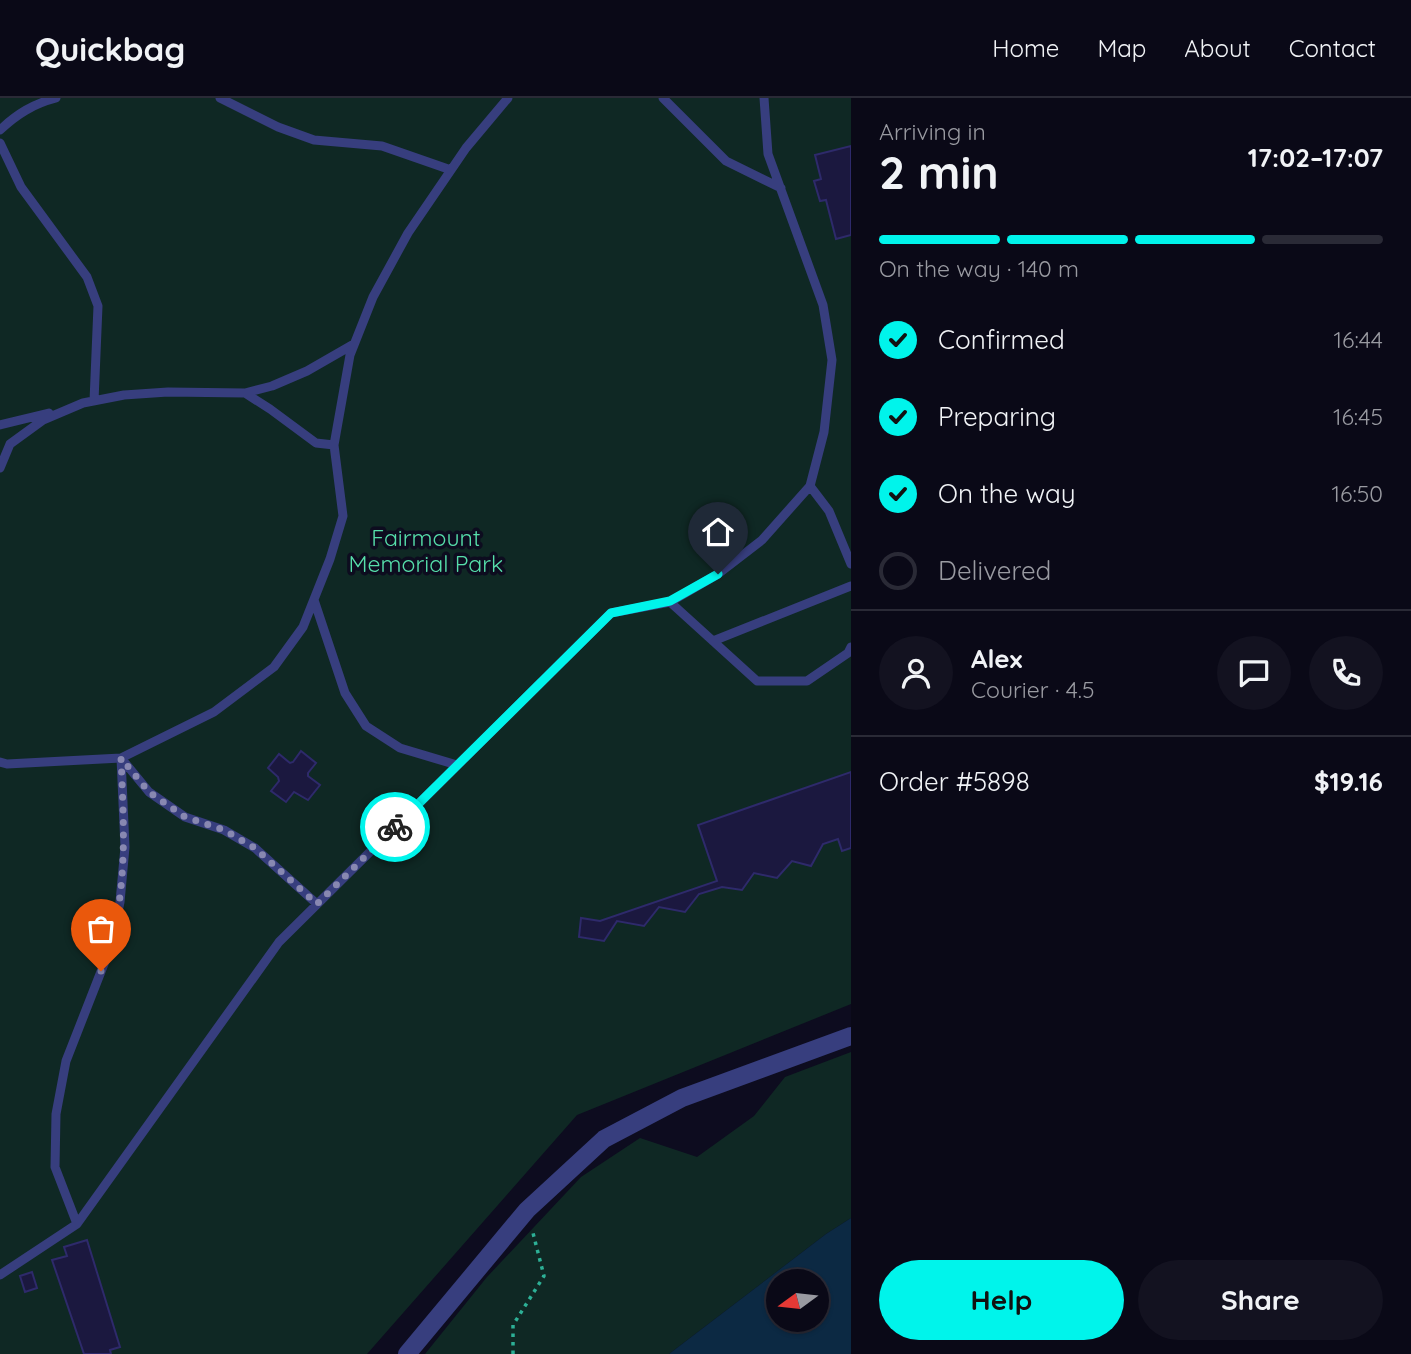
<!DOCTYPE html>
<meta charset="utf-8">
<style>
:root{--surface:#0a0917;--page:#131220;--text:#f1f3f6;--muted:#999aa1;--line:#2a2a36;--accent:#00f4eb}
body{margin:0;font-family:Quicksand,sans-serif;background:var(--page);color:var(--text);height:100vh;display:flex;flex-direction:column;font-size:26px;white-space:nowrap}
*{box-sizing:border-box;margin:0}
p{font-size:23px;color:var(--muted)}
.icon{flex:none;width:38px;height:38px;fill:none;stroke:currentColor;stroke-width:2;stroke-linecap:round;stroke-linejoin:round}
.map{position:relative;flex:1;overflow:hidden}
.details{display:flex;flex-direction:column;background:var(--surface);width:560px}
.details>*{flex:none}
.needle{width:46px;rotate:255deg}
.fabs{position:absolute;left:766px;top:1171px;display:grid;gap:14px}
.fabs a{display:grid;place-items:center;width:63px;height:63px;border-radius:50%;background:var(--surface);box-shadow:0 2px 5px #0004,0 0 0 2px var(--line);font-size:35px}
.pin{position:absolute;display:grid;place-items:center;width:60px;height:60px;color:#fff;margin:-72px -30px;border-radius:50% 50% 50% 0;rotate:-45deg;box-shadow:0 0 7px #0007}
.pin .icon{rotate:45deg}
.courier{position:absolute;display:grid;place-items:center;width:70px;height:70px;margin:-35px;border:5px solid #00f4eb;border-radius:50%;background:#fff;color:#222;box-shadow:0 2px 9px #0007}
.headline em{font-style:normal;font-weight:700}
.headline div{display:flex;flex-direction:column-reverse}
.headline{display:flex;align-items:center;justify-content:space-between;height:119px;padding:0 28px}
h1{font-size:46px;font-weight:700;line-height:52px}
.bar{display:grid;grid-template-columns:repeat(4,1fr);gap:10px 7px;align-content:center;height:84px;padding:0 28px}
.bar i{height:9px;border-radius:5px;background:var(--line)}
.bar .current{background:var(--accent)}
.bar p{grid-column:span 4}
.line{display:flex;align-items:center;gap:18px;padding:0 28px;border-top:2px solid var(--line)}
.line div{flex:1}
.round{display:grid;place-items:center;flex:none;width:74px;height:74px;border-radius:37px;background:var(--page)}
ol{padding:0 28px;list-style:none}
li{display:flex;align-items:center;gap:21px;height:77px}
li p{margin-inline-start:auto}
li .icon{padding:7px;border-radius:50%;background:var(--accent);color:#111;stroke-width:4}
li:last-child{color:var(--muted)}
li i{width:38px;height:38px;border:4px solid var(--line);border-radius:50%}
.action{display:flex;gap:14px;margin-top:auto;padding:14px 28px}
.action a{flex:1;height:80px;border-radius:42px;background:var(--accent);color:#111;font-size:28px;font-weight:700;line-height:80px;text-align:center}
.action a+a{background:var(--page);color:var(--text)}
header{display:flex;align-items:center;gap:42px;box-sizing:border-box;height:98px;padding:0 35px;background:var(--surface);border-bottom:2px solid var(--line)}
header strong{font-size:33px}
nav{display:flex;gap:38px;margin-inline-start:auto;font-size:24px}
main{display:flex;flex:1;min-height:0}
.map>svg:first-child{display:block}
.green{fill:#0f2824}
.water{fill:#0c2943;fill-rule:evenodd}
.building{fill:#1b183f;stroke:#2e2a6b;stroke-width:2}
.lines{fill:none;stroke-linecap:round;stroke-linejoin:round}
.path{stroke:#2db096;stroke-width:3.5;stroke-dasharray:3.5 5;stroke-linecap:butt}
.lane{stroke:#373e7e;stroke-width:9}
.street{stroke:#373e7e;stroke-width:18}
.done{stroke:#8888b1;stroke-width:7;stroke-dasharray:0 12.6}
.route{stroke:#00f4eb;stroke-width:9}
.labels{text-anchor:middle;stroke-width:7;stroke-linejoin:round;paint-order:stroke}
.park-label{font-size:23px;fill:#56deaa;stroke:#0d0c1f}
</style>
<header>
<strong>Quickbag</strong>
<nav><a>Home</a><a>Map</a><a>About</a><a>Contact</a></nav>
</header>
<main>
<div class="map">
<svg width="851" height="1256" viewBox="0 0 851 1256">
<rect width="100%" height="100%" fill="#0d0c1f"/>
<path class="green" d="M 0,0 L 851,0 L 851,906 L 577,1017 L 367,1256 L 0,1256 Z
M 851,954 L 851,1120 L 826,1136 L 669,1256 L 425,1256 L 487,1179 L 581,1079 L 640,1040 L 697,1059 L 754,1018 L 785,979 Z"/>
<path class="water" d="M 851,1120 L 851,1256 L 669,1256 L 826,1136 ZM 779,1183 L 817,1183 L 817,1222 L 779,1222 Z"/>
<path class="building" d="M 851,48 L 851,137 L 836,141 L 826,102 L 820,103 L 814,83 L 821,81 L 815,57 Z
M 301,653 L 316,665 L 308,675 L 308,678 L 320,687 L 308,702 L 294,694 L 286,704 L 271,693 L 279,683 L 278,679 L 268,670 L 279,656 L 290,665 L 293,664 Z
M 851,674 L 851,750 L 842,753 L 838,741 L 823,746 L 811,768 L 792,763 L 777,780 L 754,775 L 742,792 L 722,789 L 699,796 L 685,814 L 659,809 L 644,828 L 617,823 L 604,843 L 579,839 L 581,820 L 600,823 L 717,783 L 698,727 Z
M 87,1142 L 120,1249 L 110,1252 L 111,1256 L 84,1256 L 52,1162 L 67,1158 L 64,1149 Z
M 32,1174 L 37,1190 L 25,1194 L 20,1178 Z"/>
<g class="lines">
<path class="path" d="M 513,1256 L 513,1227 L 544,1178 L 533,1135"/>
<path class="lane" d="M 220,0 L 278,29 L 314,42 L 382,48 L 451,72
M 663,0 L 726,63 L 781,90
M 764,0 L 768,56 L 823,207 L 832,262 L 824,334 L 810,388 L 829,413 L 851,466
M 0,32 C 17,16 33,6 56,0
M 0,45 L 21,89 L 87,179 L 98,208 L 94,303
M 245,295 L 270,311 L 316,345 L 334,347
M 0,327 L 49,315
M 0,370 L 10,346 L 43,322 L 83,305 L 124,297 L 168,294 L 245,295 L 272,288 L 307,273 L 354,246
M 314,502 L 345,595 L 366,628 L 400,650 L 457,667
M 670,504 L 757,583 L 807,583 L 848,555 L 851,549
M 713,543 L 851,488
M 121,660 L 149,694 L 185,719 L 224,732 L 255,750 L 317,806
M 0,664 L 7,666 L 121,660 L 214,614 L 274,569 L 303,529 L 330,461 L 343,418 L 334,347 L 350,257 L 373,199 L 408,135 L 451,72 L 466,50 L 508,0
M 77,1126 L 55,1069 L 56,1016 L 66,963 L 111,848 L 120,804 L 125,749 L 121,660
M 0,1177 L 77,1126 L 279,844 L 611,515 L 670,504 L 718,476 L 762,442 L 810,388"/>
<path class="street" d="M 407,1256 L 527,1112 L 604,1041 L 682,1000 L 851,938"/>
</g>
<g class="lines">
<path class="done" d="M 101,873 C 129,805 124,732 121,660 L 149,694 L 185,719 L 224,732 L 255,750 L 317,806 L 395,729"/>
<path class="route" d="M 395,729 L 611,515 L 670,503 L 718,476"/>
</g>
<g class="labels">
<g class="park-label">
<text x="426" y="448">Fairmount<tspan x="426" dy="26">Memorial Park</tspan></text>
</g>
</g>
</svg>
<div class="fabs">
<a><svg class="needle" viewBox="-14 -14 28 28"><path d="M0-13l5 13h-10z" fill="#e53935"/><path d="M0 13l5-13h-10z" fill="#999aa1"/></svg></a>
</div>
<div class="pin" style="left:101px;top:873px;background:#ea580c"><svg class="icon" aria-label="bag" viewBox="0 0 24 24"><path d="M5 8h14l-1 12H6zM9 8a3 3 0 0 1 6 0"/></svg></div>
<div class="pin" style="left:718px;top:476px;background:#1f2937"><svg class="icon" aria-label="home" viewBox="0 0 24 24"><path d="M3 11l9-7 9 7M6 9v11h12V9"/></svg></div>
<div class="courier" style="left:395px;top:729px"><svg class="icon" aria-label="bike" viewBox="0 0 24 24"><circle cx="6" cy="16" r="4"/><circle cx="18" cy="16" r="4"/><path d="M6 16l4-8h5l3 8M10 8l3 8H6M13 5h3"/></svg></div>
</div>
<section class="details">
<div class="headline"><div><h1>2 min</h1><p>Arriving in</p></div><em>17:02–17:07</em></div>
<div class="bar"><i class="current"></i><i class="current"></i><i class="current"></i><i></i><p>On the way · 140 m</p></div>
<ol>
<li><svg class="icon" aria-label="check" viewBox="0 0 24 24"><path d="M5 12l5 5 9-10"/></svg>Confirmed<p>16:44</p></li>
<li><svg class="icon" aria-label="check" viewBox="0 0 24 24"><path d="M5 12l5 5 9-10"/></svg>Preparing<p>16:45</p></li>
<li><svg class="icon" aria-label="check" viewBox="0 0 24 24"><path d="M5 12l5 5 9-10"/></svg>On the way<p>16:50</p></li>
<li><i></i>Delivered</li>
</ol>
<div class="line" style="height:126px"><a class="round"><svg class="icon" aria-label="person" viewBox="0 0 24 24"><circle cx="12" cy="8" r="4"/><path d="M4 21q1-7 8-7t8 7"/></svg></a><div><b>Alex</b><p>Courier · 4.5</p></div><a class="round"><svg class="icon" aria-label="chat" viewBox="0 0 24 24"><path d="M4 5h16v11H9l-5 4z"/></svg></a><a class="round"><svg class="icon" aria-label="phone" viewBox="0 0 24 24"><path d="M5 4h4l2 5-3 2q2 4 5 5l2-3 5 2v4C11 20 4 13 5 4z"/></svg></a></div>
<div class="line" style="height:91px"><div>Order #5898</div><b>$19.16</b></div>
<div class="action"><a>Help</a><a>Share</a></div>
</section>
</main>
